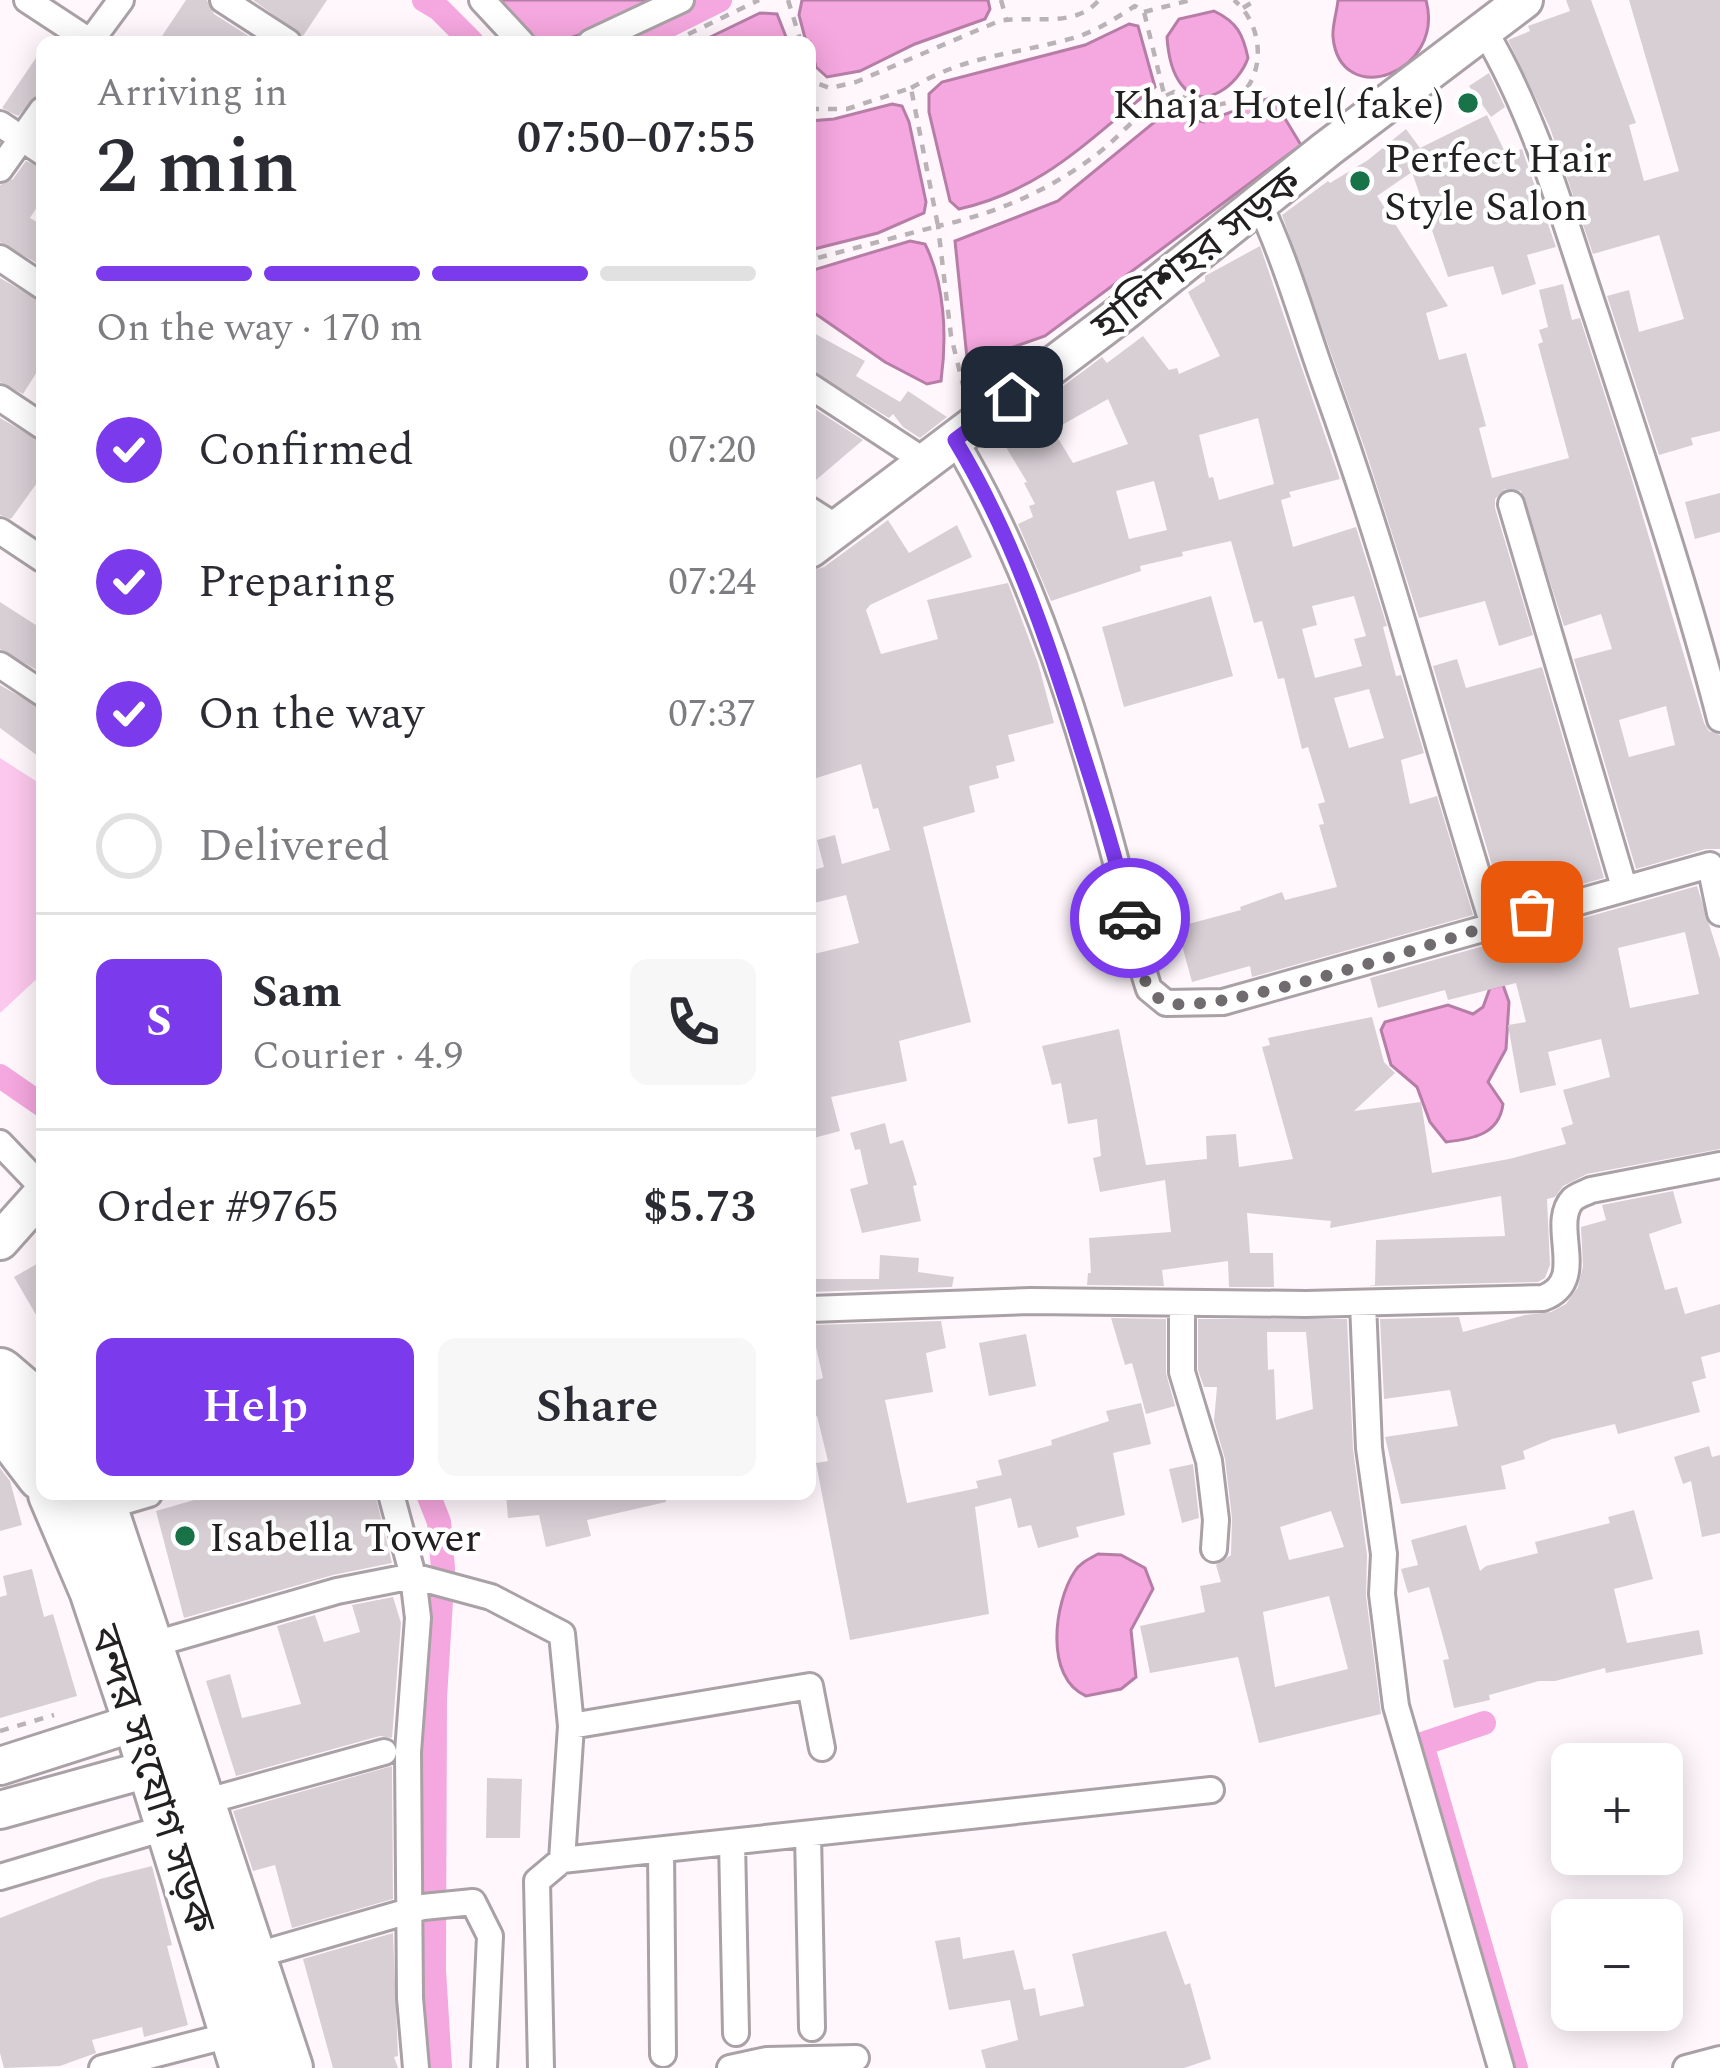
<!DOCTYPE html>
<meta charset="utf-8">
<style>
:root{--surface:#fff;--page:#f7f7f7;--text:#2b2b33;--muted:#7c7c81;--line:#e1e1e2;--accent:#7c3aed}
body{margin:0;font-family:Spectral,"Noto Sans Bengali",serif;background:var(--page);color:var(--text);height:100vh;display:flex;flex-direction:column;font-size:45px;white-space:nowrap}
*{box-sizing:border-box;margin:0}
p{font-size:39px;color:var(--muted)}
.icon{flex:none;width:66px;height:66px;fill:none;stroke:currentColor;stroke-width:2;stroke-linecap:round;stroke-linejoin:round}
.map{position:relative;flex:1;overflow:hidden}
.drawer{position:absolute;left:36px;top:36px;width:780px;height:1464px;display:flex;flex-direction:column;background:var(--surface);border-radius:18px;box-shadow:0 6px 30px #0003}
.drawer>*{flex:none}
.tools{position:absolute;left:1551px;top:1743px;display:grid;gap:24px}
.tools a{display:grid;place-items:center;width:132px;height:132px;border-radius:18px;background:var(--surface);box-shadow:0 6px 30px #0003;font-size:60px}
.pin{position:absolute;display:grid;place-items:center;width:102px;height:102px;color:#fff;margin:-51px;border-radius:24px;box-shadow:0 6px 18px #0006}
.courier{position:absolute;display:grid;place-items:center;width:120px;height:120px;margin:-60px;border:9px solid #7c3aed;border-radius:50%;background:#fff;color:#222;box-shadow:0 3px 15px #0007}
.headline em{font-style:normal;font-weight:600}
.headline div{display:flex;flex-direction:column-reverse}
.headline{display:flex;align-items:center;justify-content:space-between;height:204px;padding:0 60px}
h1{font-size:78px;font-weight:600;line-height:90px}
.bar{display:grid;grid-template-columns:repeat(4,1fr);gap:18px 12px;align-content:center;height:144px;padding:0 60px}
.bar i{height:15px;border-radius:9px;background:var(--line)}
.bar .active{background:var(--accent)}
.bar p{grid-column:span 4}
.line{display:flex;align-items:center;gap:30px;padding:0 60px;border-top:3px solid var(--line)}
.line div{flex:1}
.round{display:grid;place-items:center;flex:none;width:126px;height:126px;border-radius:18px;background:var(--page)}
ol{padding:0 60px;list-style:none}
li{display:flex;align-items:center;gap:36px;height:132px}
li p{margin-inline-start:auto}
li .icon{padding:12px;border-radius:50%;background:var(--accent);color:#fff;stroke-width:4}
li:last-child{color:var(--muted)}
li i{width:66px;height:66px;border:6px solid var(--line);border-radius:50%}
.action{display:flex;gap:24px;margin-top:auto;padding:24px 60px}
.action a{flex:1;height:138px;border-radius:18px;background:var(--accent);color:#fff;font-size:48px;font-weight:600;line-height:138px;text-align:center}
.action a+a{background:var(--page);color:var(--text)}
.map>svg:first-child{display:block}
.green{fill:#fcc8ed}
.water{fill:#f5a7df;stroke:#b67ea6;stroke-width:3}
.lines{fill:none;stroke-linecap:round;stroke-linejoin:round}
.canal{stroke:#f5a7df;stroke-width:24}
.building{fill:#d8cfd5;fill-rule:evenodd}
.street-casing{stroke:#a9a1a6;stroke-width:30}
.secondary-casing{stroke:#a9a1a6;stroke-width:42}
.highway-casing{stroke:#a9a1a6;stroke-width:54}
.path{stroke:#b9b2b6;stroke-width:4.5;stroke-dasharray:9 9;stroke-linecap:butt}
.street{stroke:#fff;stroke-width:24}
.secondary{stroke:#fff;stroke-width:36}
.highway{stroke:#fff;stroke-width:48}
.done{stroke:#706b6e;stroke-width:12;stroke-dasharray:0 21.6}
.route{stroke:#7c3aed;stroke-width:15}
.poi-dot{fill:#187348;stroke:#fff;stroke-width:4.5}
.labels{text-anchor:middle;stroke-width:9;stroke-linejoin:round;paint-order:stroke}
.poi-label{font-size:42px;fill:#232022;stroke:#fff;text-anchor:start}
.street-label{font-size:42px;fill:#232022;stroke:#fff}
</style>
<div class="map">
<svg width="1720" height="2068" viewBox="0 0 1720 2068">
<rect width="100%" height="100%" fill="#fff7fc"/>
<path class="green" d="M 0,758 L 42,785 L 42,974 L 0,1013 Z"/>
<path class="water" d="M 494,0 L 654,0 C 628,12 562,51 536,40 C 520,34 506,12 494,0 Z
M 802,0 L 988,0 L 990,9 L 985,19 L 915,44 L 860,71 L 827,77 L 816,67 L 810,42 L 806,42 L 799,15 Z
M 1338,0 L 1426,0 C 1446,73 1340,111 1333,37 C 1332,26 1337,12 1338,0 Z
M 1214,11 C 1237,22 1243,34 1248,58 C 1239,84 1203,114 1181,84 C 1171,71 1168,53 1167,37 L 1179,19 Z
M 760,13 L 777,14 L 788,42 L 700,42 Z
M 1129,24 L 1138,26 L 1155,87 C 1088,139 1046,189 959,209 L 950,201 L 929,112 L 929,94 L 942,82 L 1085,45 Z
M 1272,97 L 1301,145 L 1045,336 L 996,353 L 976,367 L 967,358 L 955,241 L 1058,201 L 1163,115 L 1204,122 Z
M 892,104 L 902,106 L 909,122 L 926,202 L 924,213 L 878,233 L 810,250 L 810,121 L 834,119 Z
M 910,241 L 925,244 C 945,284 947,337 941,381 L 927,384 L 885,362 L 810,310 L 810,271 Z
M 1503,985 L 1509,1002 L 1506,1049 L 1488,1082 L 1503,1104 C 1499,1135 1472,1139 1446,1142 L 1430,1122 L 1417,1087 L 1391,1065 L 1381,1030 L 1385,1022 L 1448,1005 L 1473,1014 L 1483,1007 L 1490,988 Z
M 1098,1554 L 1121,1555 L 1145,1568 L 1153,1589 L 1131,1630 L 1136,1677 L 1121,1689 L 1086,1696 C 1044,1678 1054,1602 1075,1571 C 1080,1563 1089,1559 1098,1554 Z"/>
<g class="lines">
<path class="canal" d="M 424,0 L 439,9 L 472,42
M 636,42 L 720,0
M 0,1076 L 42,1105
M 428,1494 L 439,1522 L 443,1568 L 435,1698 L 434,1970 L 440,2068
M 1484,1723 L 1422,1744 L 1516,2068"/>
</g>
<path class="building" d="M 186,0 L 207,0 L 214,14 L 258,42 L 158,42 Z
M 253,0 L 327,0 L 303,36 Z
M 1566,0 L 1591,0 L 1636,123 L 1629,125 L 1644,181 L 1679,171 L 1629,0 L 1720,0 L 1720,431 L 1691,438 L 1693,445 L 1659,455 L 1607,296 L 1629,290 L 1639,332 L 1684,319 L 1659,235 L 1593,254 L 1550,128 L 1508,40 L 1530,31 L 1528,26 L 1570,11 Z
M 42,49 L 42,90 L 18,116 L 2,108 Z
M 1489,73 L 1505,107 L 1491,117 L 1469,86 Z
M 1487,115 L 1506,154 L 1522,149 L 1556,247 L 1527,255 L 1536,284 L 1502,295 L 1493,266 L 1448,277 L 1412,172 L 1377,196 L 1448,306 L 1426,313 L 1439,360 L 1466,353 L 1486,426 L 1479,428 L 1492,478 L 1569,458 L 1538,344 L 1543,342 L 1539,330 L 1548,327 L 1539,290 L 1563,284 L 1572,320 L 1580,318 L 1630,473 L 1704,723 L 1709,731 L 1720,735 L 1720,849 L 1706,849 L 1636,869 L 1574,659 L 1612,649 L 1601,614 L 1564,626 L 1521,491 L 1505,489 L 1495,499 L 1495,508 L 1533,635 L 1499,646 L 1485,601 L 1419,618 L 1366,452 L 1282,215 L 1328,181 L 1330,183 L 1368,160 L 1406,129 L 1420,148 ZM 1666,706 L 1675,745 L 1629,757 L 1619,720 Z
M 26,161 L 42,168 L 42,199 L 30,218 L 42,225 L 42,266 L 0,242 L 0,185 L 13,179 Z
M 1260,246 L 1340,479 L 1289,492 L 1291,497 L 1281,500 L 1293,547 L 1356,527 L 1387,626 L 1383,627 L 1396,676 L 1401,675 L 1424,753 L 1401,760 L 1410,804 L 1437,796 L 1473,915 L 1252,977 L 1250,966 L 1192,982 L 1177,927 L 1241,910 L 1240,907 L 1282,892 L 1285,900 L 1337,887 L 1319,825 L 1324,824 L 1318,804 L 1325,802 L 1308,747 L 1302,749 L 1284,678 L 1278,679 L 1262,621 L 1254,623 L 1231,541 L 1182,552 L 1183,556 L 1140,566 L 1141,571 L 1051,601 L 1018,524 L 1033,517 L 1029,506 L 1035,504 L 1024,483 L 1027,482 L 1001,439 L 1032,421 L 1029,416 L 1049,405 L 1046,399 L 1102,357 L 1107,363 L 1143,336 L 1169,370 L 1177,368 L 1179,374 L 1220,356 L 1188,292 L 1205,281 L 1205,276 ZM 1108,399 L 1128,444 L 1073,463 L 1053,430 ZM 1258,418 L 1274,484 L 1219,500 L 1213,477 L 1209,478 L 1199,435 ZM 1154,481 L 1167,530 L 1129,539 L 1116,491 ZM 1354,596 L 1366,636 L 1354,639 L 1362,666 L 1315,678 L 1302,629 L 1317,625 L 1312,606 ZM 1369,689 L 1384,738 L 1349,748 L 1334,698 Z
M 0,278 L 42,302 L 42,364 L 23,394 L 0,382 Z
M 810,331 L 865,361 L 856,376 L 900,402 L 908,391 L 947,417 L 920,438 L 903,427 L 893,414 L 889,418 L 810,370 Z
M 810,406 L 863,440 L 810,485 Z
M 0,418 L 42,442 L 42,476 L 11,519 L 0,515 Z
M 1720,493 L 1720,532 L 1695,539 L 1685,502 Z
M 888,520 L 909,553 L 957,525 L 972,557 L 870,605 L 866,610 L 881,654 L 938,639 L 927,600 L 1008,583 L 1038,663 L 1054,723 L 1008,735 L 1015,761 L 996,766 L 999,778 L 969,786 L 975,812 L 923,827 L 971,1022 L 899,1041 L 907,1081 L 831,1097 L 840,1131 L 810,1139 L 810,955 L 859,943 L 846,895 L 810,904 L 810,871 L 824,867 L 817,840 L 835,835 L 842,864 L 890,850 L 878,808 L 873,809 L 861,764 L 810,780 L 810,571 L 824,567 Z
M 1211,596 L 1233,676 L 1124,707 L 1102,627 Z
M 0,602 L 42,629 L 42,673 L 0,649 Z
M 1457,659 L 1466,688 L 1542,667 L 1604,878 L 1504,906 L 1433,666 Z
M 0,685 L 42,709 L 42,759 L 0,728 Z
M 1697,886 L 1720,959 L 1720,1149 L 1587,1174 L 1563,1186 L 1555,1197 L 1547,1199 L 1550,1265 L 1545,1278 L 1538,1282 L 1368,1286 L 1375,1285 L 1376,1240 L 1505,1236 L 1501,1196 L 1330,1228 L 1331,1221 L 1247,1213 L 1250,1253 L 1273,1253 L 1274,1287 L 1229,1287 L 1228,1261 L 1162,1270 L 1164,1286 L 1087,1285 L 1088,1273 L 1091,1273 L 1089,1238 L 1171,1232 L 1165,1180 L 1100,1192 L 1093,1158 L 1101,1156 L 1097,1119 L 1068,1124 L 1061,1083 L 1052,1085 L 1042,1046 L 1119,1029 L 1146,1165 L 1207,1159 L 1206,1136 L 1236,1134 L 1239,1167 L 1293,1159 L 1262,1047 L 1270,1045 L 1268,1038 L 1372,1017 L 1384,1062 L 1395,1073 L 1354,1111 L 1421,1102 L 1432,1173 L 1509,1159 L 1566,1144 L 1561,1128 L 1573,1124 L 1563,1090 L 1610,1077 L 1601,1039 L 1548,1052 L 1556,1085 L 1520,1093 L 1508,1025 L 1526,1022 L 1516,983 L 1448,1000 L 1445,990 L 1378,1008 L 1370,978 ZM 1685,932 L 1699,994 L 1630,1008 L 1618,948 Z
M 885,1123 L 890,1144 L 903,1140 L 917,1185 L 913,1186 L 921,1221 L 862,1233 L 850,1189 L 868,1184 L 860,1149 L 855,1150 L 850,1133 Z
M 1673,1191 L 1682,1223 L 1649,1234 L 1665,1290 L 1677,1287 L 1685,1314 L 1720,1304 L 1720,1352 L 1701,1357 L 1706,1378 L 1692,1382 L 1700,1412 L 1618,1434 L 1615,1424 L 1552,1439 L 1523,1451 L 1525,1459 L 1501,1466 L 1506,1489 L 1401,1504 L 1385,1437 L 1458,1426 L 1450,1390 L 1384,1399 L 1380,1319 L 1459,1317 L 1463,1332 L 1525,1315 L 1551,1312 L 1566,1304 L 1578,1287 L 1583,1266 L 1581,1227 L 1606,1220 L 1602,1205 Z
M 880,1255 L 919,1258 L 918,1272 L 954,1277 L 952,1287 L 810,1292 L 810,1279 L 879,1279 Z
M 42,1261 L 42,1325 L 14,1277 Z
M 1111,1318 L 1166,1319 L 1166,1373 L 1175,1406 L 1146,1414 L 1132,1363 L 1125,1365 Z
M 1198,1319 L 1347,1319 L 1353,1449 L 1367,1555 L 1366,1596 L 1381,1714 L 1259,1743 L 1238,1657 L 1150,1673 L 1140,1626 L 1205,1612 L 1200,1586 L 1221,1582 L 1216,1565 L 1231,1555 L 1232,1518 L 1225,1459 L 1214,1421 L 1217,1387 L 1204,1387 L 1198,1370 ZM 1267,1332 L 1306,1332 L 1313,1409 L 1276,1420 L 1274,1369 L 1268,1370 ZM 1331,1511 L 1344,1547 L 1289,1560 L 1280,1527 ZM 1329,1596 L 1348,1669 L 1275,1687 L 1263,1612 Z
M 941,1321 L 946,1348 L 926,1353 L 933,1392 L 885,1400 L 907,1503 L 978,1488 L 976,1481 L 1002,1475 L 998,1460 L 1052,1445 L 1051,1440 L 1109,1421 L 1106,1411 L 1141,1403 L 1151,1444 L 1113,1453 L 1125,1515 L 1076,1527 L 1079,1537 L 1038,1548 L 1031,1525 L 1018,1528 L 1011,1498 L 975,1507 L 989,1614 L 850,1640 L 816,1463 L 828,1461 L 817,1416 L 810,1418 L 810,1382 L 823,1378 L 811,1325 Z
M 1026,1334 L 1036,1386 L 989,1396 L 979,1343 Z
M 1709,1446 L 1712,1457 L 1720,1455 L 1720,1533 L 1702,1537 L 1691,1481 L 1683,1484 L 1674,1457 Z
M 1193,1464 L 1199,1518 L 1182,1523 L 1169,1469 Z
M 0,1468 L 10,1481 L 22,1525 L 0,1531 Z
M 200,1494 L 375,1494 L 392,1563 L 333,1575 L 184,1618 L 156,1511 L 201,1498 Z
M 506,1494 L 665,1494 L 666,1502 L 587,1520 L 591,1536 L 546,1547 L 539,1515 L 508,1518 Z
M 1634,1510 L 1653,1579 L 1614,1589 L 1627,1643 L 1699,1630 L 1703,1654 L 1606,1673 L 1605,1668 L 1555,1681 L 1539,1681 L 1489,1695 L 1490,1700 L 1454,1708 L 1443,1660 L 1449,1659 L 1429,1587 L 1408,1593 L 1401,1569 L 1418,1565 L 1411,1540 L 1466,1525 L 1480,1571 L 1486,1566 L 1538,1553 L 1535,1542 L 1610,1523 L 1608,1517 Z
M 32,1569 L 44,1617 L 53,1614 L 77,1696 L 0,1718 L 0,1597 L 7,1595 L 3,1576 Z
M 393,1597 L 401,1623 L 392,1738 L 380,1736 L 236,1776 L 206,1681 L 230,1674 L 242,1718 L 301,1704 L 277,1626 L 315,1615 L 324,1642 L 360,1632 L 352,1605 Z
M 392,1766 L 393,1899 L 292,1928 L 275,1865 L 253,1871 L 233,1811 Z
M 487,1778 L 522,1779 L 520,1838 L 486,1838 Z
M 152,1866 L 172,1945 L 167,1946 L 188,2025 L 144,2037 L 142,2027 L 92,2040 L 96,2053 L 60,2066 L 4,2068 L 0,2053 L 0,1918 L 100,1879 Z
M 1166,1931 L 1185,1985 L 1190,1983 L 1211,2059 L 1184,2068 L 986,2068 L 981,2050 L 1018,2040 L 1010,2000 L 949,2010 L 935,1941 L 960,1937 L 963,1959 L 1014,1950 L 1024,1990 L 1035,1988 L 1040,2016 L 1084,2006 L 1072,1954 Z
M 393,1933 L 398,2056 L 394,2057 L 398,2068 L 333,2068 L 303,1959 Z"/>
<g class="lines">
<defs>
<path id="street" d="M 27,0 L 91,42
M 223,0 L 288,42
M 482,0 L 521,42
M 1484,30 C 1537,119 1564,220 1597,318 C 1640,451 1685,583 1720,719
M 90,42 L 121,0
M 591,42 L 681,0
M 0,124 L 42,152
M 0,169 L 42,110
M 1259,203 C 1288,265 1305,329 1328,392 C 1391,567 1437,747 1493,925
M 0,258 L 42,286
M 810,386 L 926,462
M 0,398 L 42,426
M 955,440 C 1035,574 1082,731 1121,881 C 1131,917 1137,953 1149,989 L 1166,1003 L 1223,1002 L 1710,865 L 1720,913
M 1511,504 L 1624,887
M 810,510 L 838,528
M 0,531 L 42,559
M 0,665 L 42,693
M 0,1143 L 42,1187
M 1182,1303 L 1182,1372 L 1209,1461 L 1216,1520 L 1214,1549
M 1363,1303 L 1369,1448 L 1384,1554 L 1382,1594 L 1396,1706 L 1501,2068
M 810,1309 L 1031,1301 L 1306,1304 L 1543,1298 C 1590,1281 1548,1225 1573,1199 C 1578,1195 1585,1193 1591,1190 L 1720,1165
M 391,1494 L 413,1576 L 418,1618 L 408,1752 L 410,1998 L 416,2068
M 105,1507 L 149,1494
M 151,1645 L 337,1591 L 413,1576 L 491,1597 L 562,1634 L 571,1726 L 810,1686 L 822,1748
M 571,1726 L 562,1860 L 1211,1790
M 200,1803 L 384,1752
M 808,1834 L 812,2028
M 732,1842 L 736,2033
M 661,1850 L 663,2054
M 0,1877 L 168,1827
M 250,1957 L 423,1907 L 473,1902 L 490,1936 L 484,2068
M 102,2068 L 234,2034
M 541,2068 L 537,1881 L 562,1860
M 730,2068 L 767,2060 L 856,2058
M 1686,2068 L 1720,2059"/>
<path id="secondary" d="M 810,549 L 1121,314 L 1327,149 L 1524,0
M 0,1241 L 42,1194
M 0,1766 L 162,1714
M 0,1810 L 177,1761"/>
<path id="highway" d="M 0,1373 L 42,1409
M 0,1421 L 42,1476
M 53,1494 L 94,1590 L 138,1722 L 245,2068
M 98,1494 L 288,2068"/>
</defs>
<use href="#street" class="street-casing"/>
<use href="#secondary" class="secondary-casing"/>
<use href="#highway" class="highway-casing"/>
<path class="path" d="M 788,0 L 801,42
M 1001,0 L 1006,18
M 1243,8 L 1256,0
M 1144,12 L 1191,0
M 672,42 L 759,0
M 810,70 L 816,83 L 830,88 L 856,82 L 999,21 C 1031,15 1075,29 1099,0
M 911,88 C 965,56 1009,55 1066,40 C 1092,34 1113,20 1135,6 L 1144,12 L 1164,94
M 810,109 L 847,109 L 911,88 L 938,226 L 810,260
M 964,389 L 951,336 L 938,226 C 998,213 1053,189 1101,151 C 1125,132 1145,104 1174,92 C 1251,140 1284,43 1234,0
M 0,1731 L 54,1715"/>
<use href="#street" class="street"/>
<use href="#secondary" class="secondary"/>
<use href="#highway" class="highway"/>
</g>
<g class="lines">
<path class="done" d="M 1130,918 C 1136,943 1138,988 1163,1001 C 1204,1023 1475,930 1532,912"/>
<path class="route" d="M 1012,397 L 955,440 C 1013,536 1048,641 1081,748 C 1099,804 1117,860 1130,918"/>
</g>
<g class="poi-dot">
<circle cx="1468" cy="103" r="12"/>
<circle cx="1360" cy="181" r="12"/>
<circle cx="185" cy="1536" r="12"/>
</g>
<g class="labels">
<g class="poi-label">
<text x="1444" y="118" text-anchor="end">Khaja Hotel( fake)</text>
<text x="1384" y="172">Perfect Hair<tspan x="1384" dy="48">Style Salon</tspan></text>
<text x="209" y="1551">Isabella Tower</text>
</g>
<g class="street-label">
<text transform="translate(1196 253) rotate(-38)" y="15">হালিশহর সড়ক</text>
<text transform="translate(154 1779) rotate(72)" y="15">বন্দর সংযোগ সড়ক</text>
</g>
</g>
</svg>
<div class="tools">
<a>+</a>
<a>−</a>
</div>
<div class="pin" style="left:1532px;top:912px;background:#ea580c"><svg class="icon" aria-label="bag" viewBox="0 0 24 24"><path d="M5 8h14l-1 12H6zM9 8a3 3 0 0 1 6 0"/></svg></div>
<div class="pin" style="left:1012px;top:397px;background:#1f2937"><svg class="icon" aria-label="home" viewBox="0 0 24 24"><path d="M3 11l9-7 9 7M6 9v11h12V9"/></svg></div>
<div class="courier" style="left:1130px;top:918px"><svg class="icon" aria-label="car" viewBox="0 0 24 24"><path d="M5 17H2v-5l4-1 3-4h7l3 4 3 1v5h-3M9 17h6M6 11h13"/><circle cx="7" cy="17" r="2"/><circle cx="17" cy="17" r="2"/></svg></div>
<section class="drawer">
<div class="headline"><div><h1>2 min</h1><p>Arriving in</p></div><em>07:50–07:55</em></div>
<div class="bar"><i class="active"></i><i class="active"></i><i class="active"></i><i></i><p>On the way · 170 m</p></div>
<ol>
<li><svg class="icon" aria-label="check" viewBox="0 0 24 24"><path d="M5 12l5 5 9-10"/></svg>Confirmed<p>07:20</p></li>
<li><svg class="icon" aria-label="check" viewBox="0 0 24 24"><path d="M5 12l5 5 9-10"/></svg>Preparing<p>07:24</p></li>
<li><svg class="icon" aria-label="check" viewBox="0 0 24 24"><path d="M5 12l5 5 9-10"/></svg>On the way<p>07:37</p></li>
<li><i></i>Delivered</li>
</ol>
<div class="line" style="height:216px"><b class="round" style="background:var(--accent);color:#fff">S</b><div><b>Sam</b><p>Courier · 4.9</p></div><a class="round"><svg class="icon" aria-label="phone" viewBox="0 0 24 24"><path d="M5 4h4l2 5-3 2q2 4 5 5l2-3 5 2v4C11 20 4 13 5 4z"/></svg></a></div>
<div class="line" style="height:156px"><div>Order #9765</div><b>$5.73</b></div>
<div class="action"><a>Help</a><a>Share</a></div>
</section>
</div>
